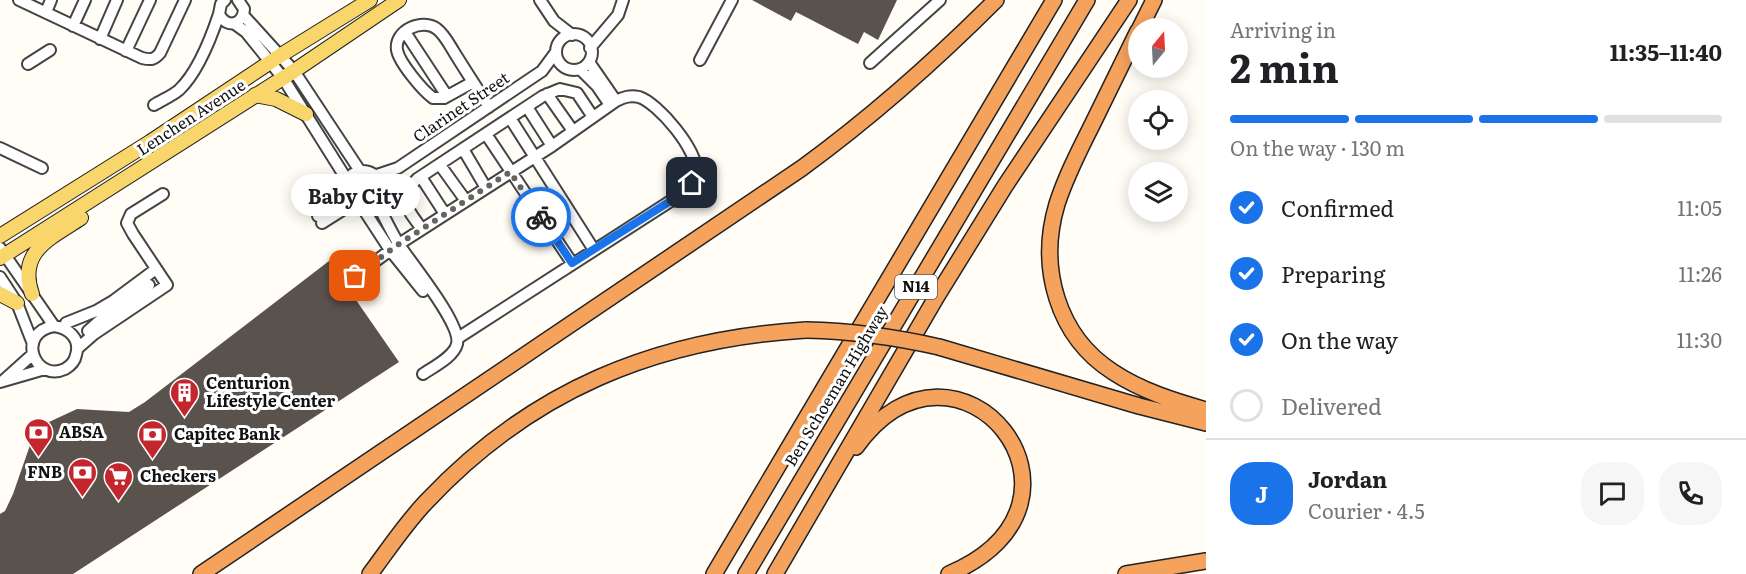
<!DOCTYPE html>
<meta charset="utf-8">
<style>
:root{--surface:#fff;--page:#f6f6f6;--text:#202124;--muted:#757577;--line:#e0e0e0;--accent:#1a73e8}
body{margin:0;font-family:Literata,serif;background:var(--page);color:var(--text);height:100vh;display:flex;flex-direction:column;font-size:22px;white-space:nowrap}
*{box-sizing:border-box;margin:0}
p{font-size:20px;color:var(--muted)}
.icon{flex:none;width:33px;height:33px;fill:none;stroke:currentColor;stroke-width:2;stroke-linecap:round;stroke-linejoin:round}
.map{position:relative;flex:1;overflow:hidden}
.drawer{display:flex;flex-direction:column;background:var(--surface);width:540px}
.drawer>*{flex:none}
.needle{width:39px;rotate:18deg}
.controls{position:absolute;left:1128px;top:18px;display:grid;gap:12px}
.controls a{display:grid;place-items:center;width:60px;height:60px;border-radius:50%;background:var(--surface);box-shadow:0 3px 15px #0003;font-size:30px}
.pin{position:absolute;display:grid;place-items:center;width:51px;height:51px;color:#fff;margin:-26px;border-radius:12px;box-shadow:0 3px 9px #0006}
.courier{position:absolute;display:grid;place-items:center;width:60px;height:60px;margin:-30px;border:4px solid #1a73e8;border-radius:50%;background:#fff;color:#222;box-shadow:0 2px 8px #0007}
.bubble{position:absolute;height:42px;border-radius:21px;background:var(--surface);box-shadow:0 3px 15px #0003;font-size:20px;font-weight:700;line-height:42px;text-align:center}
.headline em{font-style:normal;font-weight:700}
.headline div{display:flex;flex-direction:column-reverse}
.headline{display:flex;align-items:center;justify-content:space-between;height:102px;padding:0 24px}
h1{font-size:39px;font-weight:700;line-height:45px}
.bar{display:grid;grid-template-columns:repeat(4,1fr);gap:9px 6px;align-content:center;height:72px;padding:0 24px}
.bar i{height:8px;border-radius:4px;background:var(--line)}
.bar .on{background:var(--accent)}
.bar p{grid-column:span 4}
.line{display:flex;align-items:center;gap:15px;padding:0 24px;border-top:2px solid var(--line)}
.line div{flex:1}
.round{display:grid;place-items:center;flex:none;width:63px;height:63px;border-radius:24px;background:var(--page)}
ol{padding:0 24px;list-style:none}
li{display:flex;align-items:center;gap:18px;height:66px}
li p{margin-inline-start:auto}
li .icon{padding:6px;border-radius:50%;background:var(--accent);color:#fff;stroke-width:4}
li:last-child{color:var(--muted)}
li i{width:33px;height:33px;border:3px solid var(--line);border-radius:50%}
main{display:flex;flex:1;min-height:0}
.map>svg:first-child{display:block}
.building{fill:#5a524d}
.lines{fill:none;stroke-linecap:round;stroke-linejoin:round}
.minor-casing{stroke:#444;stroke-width:14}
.major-casing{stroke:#222;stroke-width:16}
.highway-casing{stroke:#222;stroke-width:18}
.minor{stroke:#fff;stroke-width:10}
.major{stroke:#f9d66b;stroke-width:14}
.highway{stroke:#f5a25d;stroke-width:15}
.highway-bridge-casing{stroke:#222;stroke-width:18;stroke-linecap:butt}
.highway-bridge{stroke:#f5a25d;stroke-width:15}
.done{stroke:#646461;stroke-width:6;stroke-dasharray:0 10.8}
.route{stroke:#1a73e8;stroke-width:8}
.labels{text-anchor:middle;stroke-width:6;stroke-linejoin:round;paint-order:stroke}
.shield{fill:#fff;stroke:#585858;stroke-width:1.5}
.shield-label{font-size:15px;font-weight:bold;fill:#111}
.street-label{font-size:16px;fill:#111;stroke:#fff}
.poi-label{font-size:16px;font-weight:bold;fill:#111;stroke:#fff;text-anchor:start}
</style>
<main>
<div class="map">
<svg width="1206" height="574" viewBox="0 0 1206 574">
<rect width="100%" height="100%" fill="#fffdf5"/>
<path class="building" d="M 752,0 L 897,0 L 878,40 L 864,32 L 858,44 L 796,12 L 791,21 Z
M 329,261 L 399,362 L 73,574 L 0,574 L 0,514 L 5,511 L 13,494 L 36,428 L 77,409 L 129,412 L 145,402 Z"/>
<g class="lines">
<defs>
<path id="minor" d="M 19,0 L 142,58 C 151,60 154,60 160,53 L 185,0
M 225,0 L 221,4 L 219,14 C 227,29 243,25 244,9 L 238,0
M 540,0 L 554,21 L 572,35
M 46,12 L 51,0
M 244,16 L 294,71 L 360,171
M 235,24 L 246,32 L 283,78 L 347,180
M 73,26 L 85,0
M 405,32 L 447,96
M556 52a18 18 0 1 1 36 0a18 18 0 1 1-36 0Z
M 100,39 L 117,0
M 590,48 L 618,15 L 623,0
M 126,51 L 150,0
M 700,60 L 732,0
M 589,62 L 616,101
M 870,63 L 940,0
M 28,64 L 50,50
M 580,69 L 597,86 L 610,105
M 473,82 L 444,98 L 433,98 C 422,90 399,62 397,50 C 394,30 423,18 437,29 C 444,34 449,44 454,52 C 465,70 477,88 489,107
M 547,94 L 573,131
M 154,105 C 162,100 172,96 179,90 C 197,73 211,38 219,14
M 527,107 L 552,146
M 510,118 L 594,250
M 486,134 L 572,263
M 0,148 L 42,168
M 463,149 L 486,188
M 440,165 L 466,201
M345 189a18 18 0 1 1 36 0a18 18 0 1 1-36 0Z
M 374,176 L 398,168 L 542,71 L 556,52
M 421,177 L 445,214
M 376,201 C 384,216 391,232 400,246 C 412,264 462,325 457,344 C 454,357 433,367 423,374
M 362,207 L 390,250 L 423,291
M 318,216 L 346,196
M 322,223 L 352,204
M 422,229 C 408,210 396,199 417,179 L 543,96 L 560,89 L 577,93 L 593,117
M 0,248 L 54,326 C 69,328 81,339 76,355 C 75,361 70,366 65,369 C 35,383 15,333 54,326
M 355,276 L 399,244 L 552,146 L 616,101 C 624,97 630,95 639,97 C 658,103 699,151 696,173 C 695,182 687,189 680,195 L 458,338
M 0,277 L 17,303 L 33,344
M 66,323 L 96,311 L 113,301 L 156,269
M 88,331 L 107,314 L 149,285
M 78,348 L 94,334 L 167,285 L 133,234 L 127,223 L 131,214 L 163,194
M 4,380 L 33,354
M 0,382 L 45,369"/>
<path id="major" d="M 255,95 L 276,99 L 306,114
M 0,236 L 150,142 L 281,55 L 370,0
M 0,258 L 294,71 L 399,0
M 0,294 L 17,303
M 32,294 C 17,251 51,238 81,218"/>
<path id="highway" d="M 1140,28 L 1154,0
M 1138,31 C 1123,62 1107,94 1092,125 C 1079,151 1066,176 1057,204 C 1038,267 1057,336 1113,372 C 1142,391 1174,401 1206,410
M 939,347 L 1139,406 L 1206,423
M 856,447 C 957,306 1118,502 949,574
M 201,574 L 802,168 C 872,117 935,61 996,0
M 370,574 C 388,550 405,524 426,502 C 530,391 655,339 806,330
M 714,574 L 1054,0
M 746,574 L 1087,0
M 775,574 L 937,296 L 1005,186 L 1129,0
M 1126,574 L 1206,561"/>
</defs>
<use href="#minor" class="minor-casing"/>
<use href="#major" class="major-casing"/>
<use href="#highway" class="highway-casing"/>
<use href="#minor" class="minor"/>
<use href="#major" class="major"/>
<use href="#highway" class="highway"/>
<defs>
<path id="highway-bridge" d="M 806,330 C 851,331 895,337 939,347"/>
</defs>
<use href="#highway-bridge" class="highway-bridge-casing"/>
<use href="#highway-bridge" class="highway-bridge"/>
</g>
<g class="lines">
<path class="done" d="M 355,276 L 399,244 L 510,172 L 541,217"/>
<path class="route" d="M 541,217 L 572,263 L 680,195 L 692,183"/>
</g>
<defs>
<symbol id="building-pin" viewBox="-11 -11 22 30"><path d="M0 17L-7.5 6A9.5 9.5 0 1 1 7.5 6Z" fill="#c4262e" stroke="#fff"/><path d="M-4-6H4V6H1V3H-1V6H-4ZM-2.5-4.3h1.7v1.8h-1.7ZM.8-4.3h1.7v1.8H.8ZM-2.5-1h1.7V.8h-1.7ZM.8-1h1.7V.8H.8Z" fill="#fff"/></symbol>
<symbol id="bank-pin" viewBox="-11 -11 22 30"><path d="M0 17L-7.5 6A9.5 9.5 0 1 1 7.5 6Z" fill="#c4262e" stroke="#fff"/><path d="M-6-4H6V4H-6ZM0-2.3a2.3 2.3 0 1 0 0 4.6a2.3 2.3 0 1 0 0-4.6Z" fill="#fff"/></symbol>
<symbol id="supermarket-pin" viewBox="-11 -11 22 30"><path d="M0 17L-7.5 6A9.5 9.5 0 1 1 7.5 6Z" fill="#c4262e" stroke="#fff"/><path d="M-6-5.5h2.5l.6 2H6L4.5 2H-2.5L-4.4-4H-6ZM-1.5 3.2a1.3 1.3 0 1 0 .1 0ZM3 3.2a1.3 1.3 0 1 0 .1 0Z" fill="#fff"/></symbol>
</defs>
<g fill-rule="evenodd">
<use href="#building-pin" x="168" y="376" width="33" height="45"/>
<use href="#bank-pin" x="22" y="416" width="33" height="45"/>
<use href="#bank-pin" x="136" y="418" width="33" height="45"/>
<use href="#bank-pin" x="66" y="456" width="33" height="45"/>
<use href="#supermarket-pin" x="102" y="460" width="33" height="45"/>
</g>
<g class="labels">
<rect class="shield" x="895" y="275" width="42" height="24" rx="4.5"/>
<g class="shield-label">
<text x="916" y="292">N14</text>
</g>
<g class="street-label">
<text transform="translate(461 107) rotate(-34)" y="6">Clarinet Street</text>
<text transform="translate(191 117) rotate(-33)" y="6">Lenchen Avenue</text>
<text transform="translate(836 386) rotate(-59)" y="6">Ben Schoeman Highway</text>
</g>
<g class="poi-label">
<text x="206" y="389">Centurion<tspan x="206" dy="18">Lifestyle Center</tspan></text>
<text x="59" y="438">ABSA</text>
<text x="174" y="440">Capitec Bank</text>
<text x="62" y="478" text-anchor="end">FNB</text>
<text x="140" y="482">Checkers</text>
</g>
</g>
</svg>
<div class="controls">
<a><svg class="needle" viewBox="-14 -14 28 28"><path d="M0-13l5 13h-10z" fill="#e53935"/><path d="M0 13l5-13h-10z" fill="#757577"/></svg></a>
<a><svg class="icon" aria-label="locate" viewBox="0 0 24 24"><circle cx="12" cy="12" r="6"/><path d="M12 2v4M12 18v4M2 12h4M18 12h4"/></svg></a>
<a><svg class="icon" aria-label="layers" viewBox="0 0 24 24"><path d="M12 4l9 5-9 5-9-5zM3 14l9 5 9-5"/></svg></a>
</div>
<div class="pin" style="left:355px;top:276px;background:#ea580c"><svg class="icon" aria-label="bag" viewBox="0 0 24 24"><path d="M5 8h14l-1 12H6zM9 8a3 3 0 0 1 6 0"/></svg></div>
<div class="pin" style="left:692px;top:183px;background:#1f2937"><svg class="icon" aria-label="home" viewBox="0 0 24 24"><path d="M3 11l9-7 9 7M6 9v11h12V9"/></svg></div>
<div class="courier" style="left:541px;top:217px"><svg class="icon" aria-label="bike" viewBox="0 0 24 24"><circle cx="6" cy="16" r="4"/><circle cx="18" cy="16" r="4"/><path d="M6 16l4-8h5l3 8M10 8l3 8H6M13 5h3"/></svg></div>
<div class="bubble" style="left:291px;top:174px;width:129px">Baby City</div>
</div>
<section class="drawer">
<div class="headline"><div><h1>2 min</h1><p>Arriving in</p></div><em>11:35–11:40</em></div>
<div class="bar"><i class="on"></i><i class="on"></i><i class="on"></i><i></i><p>On the way · 130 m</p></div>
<ol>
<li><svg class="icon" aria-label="check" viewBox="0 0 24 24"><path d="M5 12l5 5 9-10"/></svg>Confirmed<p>11:05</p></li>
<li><svg class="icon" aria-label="check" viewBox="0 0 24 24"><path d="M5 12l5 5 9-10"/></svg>Preparing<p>11:26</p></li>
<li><svg class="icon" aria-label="check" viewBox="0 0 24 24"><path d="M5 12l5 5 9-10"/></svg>On the way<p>11:30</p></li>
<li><i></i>Delivered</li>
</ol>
<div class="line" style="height:108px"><b class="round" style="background:var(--accent);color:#fff">J</b><div><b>Jordan</b><p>Courier · 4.5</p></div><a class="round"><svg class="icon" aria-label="chat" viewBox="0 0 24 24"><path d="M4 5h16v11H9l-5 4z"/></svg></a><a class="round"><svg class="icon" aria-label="phone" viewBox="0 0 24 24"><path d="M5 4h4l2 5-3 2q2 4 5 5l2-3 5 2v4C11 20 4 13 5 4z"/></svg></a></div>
</section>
</main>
